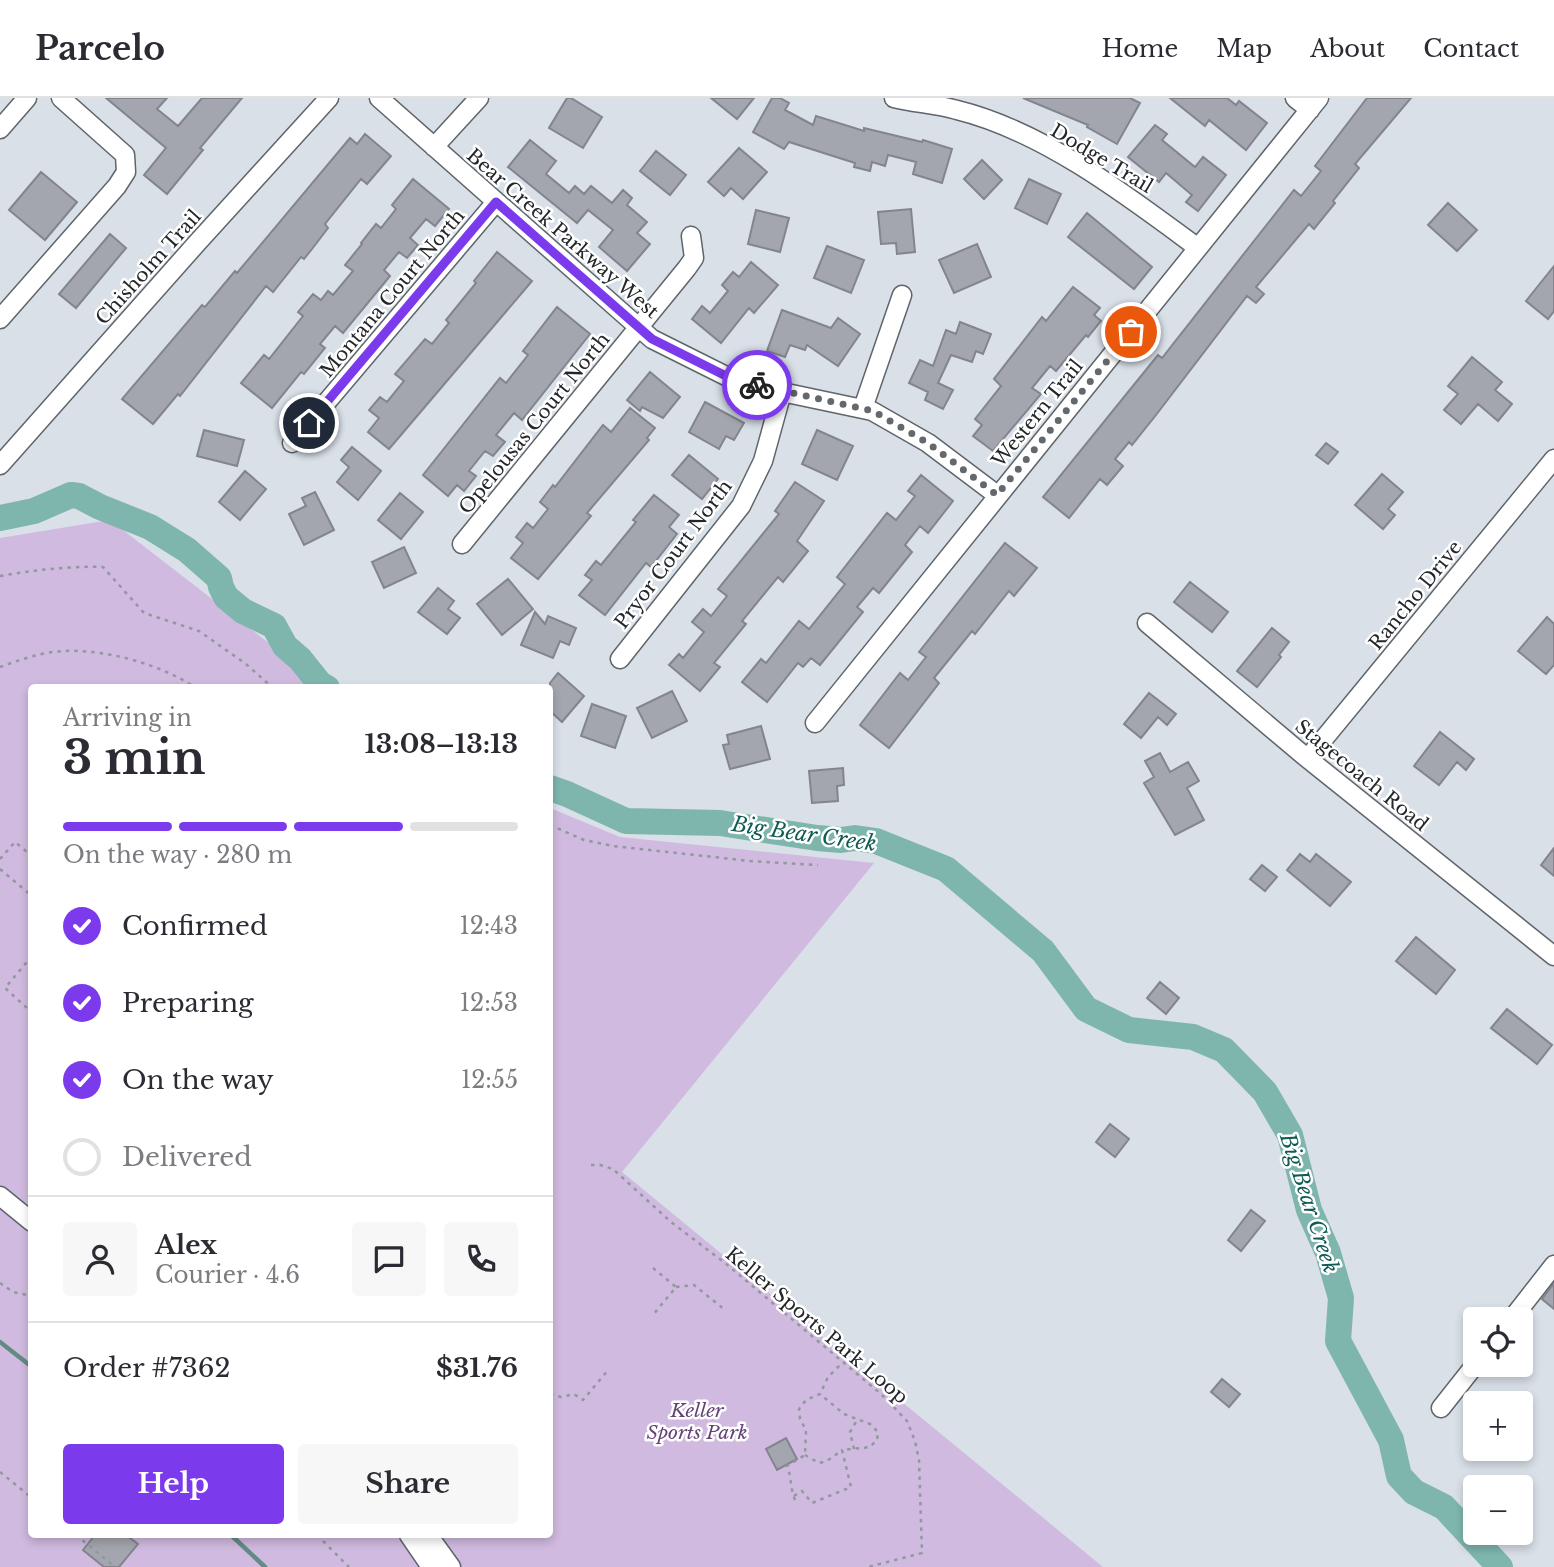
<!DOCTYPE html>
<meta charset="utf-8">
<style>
:root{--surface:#fff;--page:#f7f7f7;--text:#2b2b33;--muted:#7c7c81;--line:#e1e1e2;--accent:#7c3aed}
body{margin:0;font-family:"Libre Baskerville",serif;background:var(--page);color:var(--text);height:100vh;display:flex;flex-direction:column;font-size:26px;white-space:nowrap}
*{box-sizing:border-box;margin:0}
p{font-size:23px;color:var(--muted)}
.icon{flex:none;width:38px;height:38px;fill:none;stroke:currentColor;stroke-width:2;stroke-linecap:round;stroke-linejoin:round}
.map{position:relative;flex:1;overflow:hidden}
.panel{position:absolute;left:28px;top:586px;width:525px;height:854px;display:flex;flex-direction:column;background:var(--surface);border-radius:7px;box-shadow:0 4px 10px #0003}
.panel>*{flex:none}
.controls{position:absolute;left:1463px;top:1209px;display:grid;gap:14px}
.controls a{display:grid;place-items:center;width:70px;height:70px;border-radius:7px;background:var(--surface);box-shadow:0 4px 10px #0003;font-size:35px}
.pin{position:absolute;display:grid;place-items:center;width:60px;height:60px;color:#fff;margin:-30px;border:4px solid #fff;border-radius:50%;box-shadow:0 2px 7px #0007}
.courier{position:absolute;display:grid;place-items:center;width:70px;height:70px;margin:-35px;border:5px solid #7c3aed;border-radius:50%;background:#fff;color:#222;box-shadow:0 2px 9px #0007}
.summary em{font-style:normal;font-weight:800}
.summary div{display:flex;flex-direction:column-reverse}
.summary{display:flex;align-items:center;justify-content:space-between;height:119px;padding:0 35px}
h1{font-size:46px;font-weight:800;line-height:52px}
.bar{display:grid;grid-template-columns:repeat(4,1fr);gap:10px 7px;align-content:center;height:84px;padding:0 35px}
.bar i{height:9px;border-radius:5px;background:var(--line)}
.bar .on{background:var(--accent)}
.bar p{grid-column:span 4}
.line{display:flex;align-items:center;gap:18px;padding:0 35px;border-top:2px solid var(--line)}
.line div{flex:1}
.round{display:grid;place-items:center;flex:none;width:74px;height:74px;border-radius:7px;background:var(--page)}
ol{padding:0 35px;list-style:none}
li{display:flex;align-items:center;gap:21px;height:77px}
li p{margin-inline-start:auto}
li .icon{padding:7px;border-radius:50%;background:var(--accent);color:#fff;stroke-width:4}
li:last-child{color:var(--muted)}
li i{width:38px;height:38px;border:4px solid var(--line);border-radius:50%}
.cta{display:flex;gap:14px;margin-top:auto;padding:14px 35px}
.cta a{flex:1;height:80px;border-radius:7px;background:var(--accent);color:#fff;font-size:28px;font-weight:800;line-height:80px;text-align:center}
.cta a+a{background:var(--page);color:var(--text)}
header{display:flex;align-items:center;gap:42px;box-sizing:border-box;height:98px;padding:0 35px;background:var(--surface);border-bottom:2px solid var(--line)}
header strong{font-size:33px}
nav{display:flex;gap:38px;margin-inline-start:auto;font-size:24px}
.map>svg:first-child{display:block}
.green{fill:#d0badf}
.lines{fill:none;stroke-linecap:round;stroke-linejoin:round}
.stream{stroke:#638b86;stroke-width:4.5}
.river{stroke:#7eb6ad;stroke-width:26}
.building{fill:#a4a6af;stroke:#83848d;stroke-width:2}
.minor-casing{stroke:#5e656b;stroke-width:21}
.path{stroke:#92989e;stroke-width:2.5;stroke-dasharray:3.5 5;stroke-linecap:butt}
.minor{stroke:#fff;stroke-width:18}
.done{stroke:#63686c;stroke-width:7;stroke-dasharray:0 12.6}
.route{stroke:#7c3aed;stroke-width:9}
.labels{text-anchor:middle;stroke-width:5;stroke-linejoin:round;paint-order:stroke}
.street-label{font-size:19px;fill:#24272a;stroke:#fff}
.park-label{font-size:19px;font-style:italic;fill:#634376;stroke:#fff}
.water-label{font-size:21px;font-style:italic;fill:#0f5c54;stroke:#fff}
</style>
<header>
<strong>Parcelo</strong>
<nav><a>Home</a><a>Map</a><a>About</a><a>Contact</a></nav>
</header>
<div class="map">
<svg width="1554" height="1469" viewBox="0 0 1554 1469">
<rect width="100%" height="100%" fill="#d9e0e8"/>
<path class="green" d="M 110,422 L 327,590 L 32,590 L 32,1437 L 550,1437 L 550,710 L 620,739 L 874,765 L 622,1074 L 1103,1469 L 0,1469 L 0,440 Z"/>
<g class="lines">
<path class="stream" d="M 0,1244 L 32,1269
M 231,1437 L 265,1469"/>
<path class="river" d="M 0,420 L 34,413 L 71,397 L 79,398 L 100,409 L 150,429 L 187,452 L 219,480 L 221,489 L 226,499 L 243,513 L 274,528 L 285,548 L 300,561 L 320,586 L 327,590
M 550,690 L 567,696 L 626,723 L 720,725 L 817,740 L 841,742 L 855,740 L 876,743 L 946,771 L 1043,853 L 1086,911 L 1129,932 L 1193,939 L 1224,952 L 1265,994 L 1290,1037 L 1309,1112 L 1328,1155 L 1341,1200 L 1338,1243 L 1391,1342 L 1399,1378 L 1414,1394 L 1444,1409 L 1500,1469"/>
</g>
<path class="building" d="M 106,0 L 167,0 L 157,11 L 178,28 L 202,0 L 242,0 L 200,50 L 203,52 L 167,96 L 144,77 L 166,50 Z
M 567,0 L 571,0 L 602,19 L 583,50 L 549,30 Z
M 711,0 L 754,0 L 737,21 Z
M 772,0 L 780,0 L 789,5 L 785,12 L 813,27 L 816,18 L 864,33 L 864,30 L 922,44 L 923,42 L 952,51 L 942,85 L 913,76 L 916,64 L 888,57 L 885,68 L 872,64 L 870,73 L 854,69 L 855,65 L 789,44 L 784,51 L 753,34 Z
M 1023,0 L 1130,0 L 1140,5 L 1117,46 L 1087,29 L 1088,27 Z
M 1170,0 L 1227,0 L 1236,7 L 1239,3 L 1267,25 L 1246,52 L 1209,22 L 1205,28 Z
M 1367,0 L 1411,0 L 1355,66 L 1359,70 L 1333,103 L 1335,105 L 1314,131 L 1309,126 L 1256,189 L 1264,196 L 1256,205 L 1247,198 L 1156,317 L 1132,347 L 1129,344 L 1115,361 L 1123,368 L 1107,387 L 1100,381 L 1069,420 L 1043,399 L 1158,257 L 1162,260 L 1294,92 L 1301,98 L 1321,73 L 1315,68 Z
M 1155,27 L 1167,36 L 1162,42 L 1195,69 L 1203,59 L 1226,77 L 1198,113 L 1186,104 L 1192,97 L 1166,75 L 1159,84 L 1128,59 Z
M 365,36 L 391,58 L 367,86 L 361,81 L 325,126 L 328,130 L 312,151 L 304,161 L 301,159 L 273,194 L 266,188 L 180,298 L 178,296 L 153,326 L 122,301 L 202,207 L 205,209 L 235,173 L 237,175 L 350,40 L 357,46 Z
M 530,42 L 556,63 L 546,76 L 569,95 L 575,88 L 584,96 L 591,88 L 612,105 L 623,92 L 632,100 L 627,107 L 647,124 L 637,135 L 650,146 L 627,173 L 599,149 L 613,132 L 588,112 L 577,125 L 508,69 Z
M 739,50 L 767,74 L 743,101 L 731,90 L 724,98 L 708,84 Z
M 656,53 L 686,77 L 670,97 L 640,73 Z
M 982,62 L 1002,82 L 984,101 L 964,81 Z
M 41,74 L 77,104 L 45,142 L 9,112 Z
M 413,81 L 449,111 L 435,128 L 426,121 L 410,140 L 418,147 L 407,160 L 399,154 L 384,172 L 390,178 L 343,235 L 335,228 L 320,246 L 325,250 L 304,276 L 301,274 L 272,310 L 241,285 L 264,257 L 269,261 L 303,218 L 298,214 L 313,196 L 321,202 L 328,193 L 333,197 L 353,173 L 345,167 L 362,146 L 361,145 L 376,126 L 381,130 L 396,111 L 392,107 Z
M 1029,81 L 1061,96 L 1047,126 L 1015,110 Z
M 1448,105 L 1477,132 L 1457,153 L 1428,127 Z
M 911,111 L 915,154 L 897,156 L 896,145 L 881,146 L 878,114 Z
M 756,112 L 789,120 L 780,154 L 748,146 Z
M 1087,115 L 1152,169 L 1134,191 L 1068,139 Z
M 110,136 L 126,150 L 76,210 L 59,196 Z
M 977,146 L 991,179 L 954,195 L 939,162 Z
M 827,148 L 864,162 L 851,195 L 814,180 Z
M 497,154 L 532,183 L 389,351 L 368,334 L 379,320 L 369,312 L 380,299 L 387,304 L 404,283 L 395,276 L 425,241 L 432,246 L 449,225 L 446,222 L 476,185 L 474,183 Z
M 751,164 L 778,187 L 754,215 L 749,210 L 721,245 L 692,221 L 702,208 L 710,215 L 728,193 L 722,187 L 733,174 L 739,179 Z
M 1554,168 L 1554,213 L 1548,221 L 1526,203 Z
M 1073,189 L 1100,210 L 1094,217 L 1101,223 L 1088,239 L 1086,237 L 1056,273 L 1050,268 L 1032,290 L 1041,296 L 993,353 L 973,338 L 982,327 L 975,321 L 1001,288 L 994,281 L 1042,219 L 1046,223 Z
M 557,209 L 590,236 L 522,322 L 514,315 L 496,337 L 505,344 L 493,358 L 485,353 L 469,373 L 476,378 L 464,393 L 457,387 L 448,398 L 423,377 L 500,280 L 506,285 L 528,257 L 523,253 Z
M 782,212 L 831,230 L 838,220 L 860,236 L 838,268 L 807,247 L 805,252 L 790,247 L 785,259 L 767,253 Z
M 960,224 L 991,236 L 983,256 L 976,253 L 972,264 L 951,257 L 938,285 L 953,292 L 943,311 L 925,302 L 928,294 L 909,285 L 920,262 L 933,268 L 946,232 L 956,236 Z
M 1472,259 L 1502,284 L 1495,292 L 1512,306 L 1498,323 L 1478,306 L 1461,326 L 1444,312 L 1458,296 L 1448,288 Z
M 650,274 L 680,299 L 663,320 L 642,309 L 640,313 L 627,302 Z
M 705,304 L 744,325 L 734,342 L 726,338 L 719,351 L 689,334 Z
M 630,310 L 655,330 L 647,340 L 649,342 L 587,415 L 591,418 L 538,481 L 511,460 L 523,445 L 516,439 L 527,425 L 533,430 L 548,411 L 540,404 L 553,387 L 555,389 L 603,327 L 611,334 Z
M 204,332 L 244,342 L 237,368 L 197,358 Z
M 817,332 L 853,348 L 837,382 L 802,366 Z
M 1326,345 L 1338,354 L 1328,366 L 1316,357 Z
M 352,349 L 381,373 L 358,402 L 337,384 L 349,369 L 341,362 Z
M 689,357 L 718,381 L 702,401 L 672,377 Z
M 245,373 L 266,391 L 240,422 L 219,404 Z
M 1382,376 L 1403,394 L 1388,411 L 1395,417 L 1383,431 L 1355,407 Z
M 921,377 L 953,403 L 928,435 L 920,428 L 905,447 L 912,454 L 879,495 L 873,490 L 857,509 L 863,514 L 820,567 L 811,560 L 803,569 L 798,565 L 767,604 L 742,584 L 761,561 L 766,565 L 799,523 L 809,531 L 845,486 L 837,479 L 887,415 L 896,422 L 915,398 L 908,393 Z
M 795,384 L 824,403 L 797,443 L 808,453 L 783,484 L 778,479 L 742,523 L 746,526 L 714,565 L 720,569 L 700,593 L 669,567 L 679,556 L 683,560 L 704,534 L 692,524 L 703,511 L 711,518 L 727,498 L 718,491 L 779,416 L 775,413 Z
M 315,394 L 334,432 L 304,447 L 289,416 L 306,408 L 302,400 Z
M 400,395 L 423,414 L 401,441 L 378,422 Z
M 654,397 L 679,417 L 669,429 L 677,436 L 651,469 L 646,465 L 605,517 L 579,497 L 592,482 L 585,477 L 596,463 L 601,467 L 636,424 L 633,422 Z
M 1005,445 L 1037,470 L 1014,498 L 1009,493 L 975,536 L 972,533 L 934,580 L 939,585 L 889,650 L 860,627 L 900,575 L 908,582 L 926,559 L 919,554 Z
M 404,449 L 416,475 L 384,490 L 372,464 Z
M 508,481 L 533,511 L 502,537 L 477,506 Z
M 1190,484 L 1228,514 L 1212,534 L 1174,504 Z
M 438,490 L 454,503 L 448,511 L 460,520 L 447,536 L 418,514 Z
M 535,514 L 545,526 L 548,518 L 576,530 L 569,547 L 560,543 L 553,560 L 521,547 Z
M 1547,519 L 1554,526 L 1554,567 L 1546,576 L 1518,553 Z
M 1272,530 L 1289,544 L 1279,557 L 1281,559 L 1257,589 L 1237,573 Z
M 558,575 L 584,598 L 562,624 L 550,613 L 550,585 Z
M 672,593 L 687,623 L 652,640 L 637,610 Z
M 1149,595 L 1176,616 L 1167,627 L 1158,619 L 1141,640 L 1124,626 Z
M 592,606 L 626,618 L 615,650 L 581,638 Z
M 761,628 L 770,661 L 730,671 L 723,647 L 729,646 L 727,637 Z
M 1440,634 L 1474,661 L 1466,672 L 1457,664 L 1439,687 L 1414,668 Z
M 1160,655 L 1170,674 L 1188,664 L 1199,683 L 1187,690 L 1204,722 L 1175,737 L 1144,685 L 1154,679 L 1145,663 Z
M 843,670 L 844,687 L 837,688 L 838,703 L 812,705 L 809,673 Z
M 1554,750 L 1554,778 L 1541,767 Z
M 1300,756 L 1310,764 L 1316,756 L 1351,784 L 1330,808 L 1287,772 Z
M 1262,767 L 1277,779 L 1265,793 L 1250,781 Z
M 1416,839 L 1455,872 L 1436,896 L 1396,863 Z
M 1160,884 L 1179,900 L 1166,916 L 1147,900 Z
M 1507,911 L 1552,947 L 1537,966 L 1491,930 Z
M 1110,1026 L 1129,1041 L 1115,1059 L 1096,1044 Z
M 1251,1112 L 1265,1123 L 1241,1153 L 1228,1142 Z
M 1554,1185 L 1554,1211 L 1542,1201 Z
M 1222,1281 L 1240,1296 L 1229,1309 L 1211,1294 Z
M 786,1340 L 797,1361 L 777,1372 L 766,1351 Z
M 95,1437 L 126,1437 L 138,1446 L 119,1469 L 104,1469 L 83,1452 Z"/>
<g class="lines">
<defs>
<path id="minor" d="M 379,0 L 652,241 L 728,279 L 782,294 L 872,313 L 928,345 L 997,397
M 894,0 C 914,5 936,6 957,12 C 1043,33 1128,98 1198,150
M 1295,0 L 1310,12
M 0,31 L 27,0
M 434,49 L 479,0
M 0,221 L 117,88 L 126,74 L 125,57 L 61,0
M 863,310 L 902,197
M 292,345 L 496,104
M 0,367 L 197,145 L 329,0
M 462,446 L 687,170 L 694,160 L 691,138
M 1147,525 L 1302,656 L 1554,858
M 620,561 L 741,408 L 763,363 L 782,294
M 815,625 L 1319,0
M 1308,660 L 1554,361
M 0,1098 L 32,1124
M 1511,1222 L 1554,1167
M 1441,1310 L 1475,1267
M 409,1437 L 431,1469
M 428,1437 L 451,1469"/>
</defs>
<use href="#minor" class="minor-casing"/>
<path class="path" d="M 0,478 C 35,472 68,468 103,469 L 144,515 L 199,533 L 246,566 L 273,590
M 0,569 C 19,562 42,554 63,553 C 106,551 160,566 196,590
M 550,727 L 584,742 L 613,748 L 750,763 L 818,767
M 0,761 L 15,744 L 32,758
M 0,771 L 32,798
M 32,858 L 5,890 L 27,910 L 32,905
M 591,1067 L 600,1067 L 613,1071 L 671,1124 L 725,1165 L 881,1296 L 907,1323 L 915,1343 L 919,1362 L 922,1455 L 868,1469
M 653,1170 L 676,1189 L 653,1217
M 0,1185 L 13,1194 L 32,1198
M 676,1189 L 694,1187 L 725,1212
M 550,1296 L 561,1299 L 574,1296 L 583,1302 L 609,1271
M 854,1351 L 850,1334 L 857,1322
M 805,1357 L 819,1365 L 827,1363 L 841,1353
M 0,1374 L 32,1400
M 794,1398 L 802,1393 L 812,1405 L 851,1389 L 842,1352 L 870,1349 L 877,1342 L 878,1334 L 870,1326 L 844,1316 L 820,1296
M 795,1402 C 790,1390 792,1380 787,1368 L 805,1357 L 806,1332 L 800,1321 L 799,1311 L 806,1302 L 820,1296 L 828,1279 L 841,1266
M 76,1437 L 115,1469
M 317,1437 L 349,1469"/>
<use href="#minor" class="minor"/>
</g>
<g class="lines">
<path class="done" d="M 757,287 L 873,313 L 928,345 L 997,397 L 1131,234"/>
<path class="route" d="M 309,325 L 496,104 L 652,241 L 728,279 L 757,287"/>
</g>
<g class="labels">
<g class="street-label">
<text transform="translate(1102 60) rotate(31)" y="7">Dodge Trail</text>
<text transform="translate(563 135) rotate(41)" y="7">Bear Creek Parkway West</text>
<text transform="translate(148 169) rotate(-48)" y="7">Chisholm Trail</text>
<text transform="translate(392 195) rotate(-50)" y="7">Montana Court North</text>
<text transform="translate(1037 315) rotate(-51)" y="7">Western Trail</text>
<text transform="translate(534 325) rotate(-51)" y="7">Opelousas Court North</text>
<text transform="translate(673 456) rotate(-53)" y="7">Pryor Court North</text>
<text transform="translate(1415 497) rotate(-51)" y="7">Rancho Drive</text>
<text transform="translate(1362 677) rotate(39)" y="7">Stagecoach Road</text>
<text transform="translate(817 1227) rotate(40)" y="7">Keller Sports Park Loop</text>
</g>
<g class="park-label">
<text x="697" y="1319">Keller<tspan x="697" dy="22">Sports Park</tspan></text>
</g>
<g class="water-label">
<text transform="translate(804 736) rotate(8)" y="7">Big Bear Creek</text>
<text transform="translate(1309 1105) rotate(72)" y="7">Big Bear Creek</text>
</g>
</g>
</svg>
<div class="controls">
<a><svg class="icon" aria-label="locate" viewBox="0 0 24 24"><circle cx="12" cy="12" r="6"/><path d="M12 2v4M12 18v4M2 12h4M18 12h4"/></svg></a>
<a>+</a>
<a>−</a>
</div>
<div class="pin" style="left:1131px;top:234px;background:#ea580c"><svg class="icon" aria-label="bag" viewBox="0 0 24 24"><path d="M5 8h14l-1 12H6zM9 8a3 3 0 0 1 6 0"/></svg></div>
<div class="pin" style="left:309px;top:325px;background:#1f2937"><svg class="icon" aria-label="home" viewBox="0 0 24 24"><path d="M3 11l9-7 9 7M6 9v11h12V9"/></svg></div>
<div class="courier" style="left:757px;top:287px"><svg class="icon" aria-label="bike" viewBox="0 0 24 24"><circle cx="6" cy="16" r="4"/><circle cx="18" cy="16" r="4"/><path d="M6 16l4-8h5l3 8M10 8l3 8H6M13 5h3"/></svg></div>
<section class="panel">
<div class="summary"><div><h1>3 min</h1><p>Arriving in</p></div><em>13:08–13:13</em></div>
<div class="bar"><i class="on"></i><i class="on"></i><i class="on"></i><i></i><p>On the way · 280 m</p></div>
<ol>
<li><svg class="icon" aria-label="check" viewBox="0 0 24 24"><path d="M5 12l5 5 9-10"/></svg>Confirmed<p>12:43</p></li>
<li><svg class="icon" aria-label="check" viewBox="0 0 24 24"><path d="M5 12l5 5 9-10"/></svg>Preparing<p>12:53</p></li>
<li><svg class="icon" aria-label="check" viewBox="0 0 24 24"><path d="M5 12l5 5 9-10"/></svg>On the way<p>12:55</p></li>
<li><i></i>Delivered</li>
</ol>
<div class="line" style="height:126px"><a class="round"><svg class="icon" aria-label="person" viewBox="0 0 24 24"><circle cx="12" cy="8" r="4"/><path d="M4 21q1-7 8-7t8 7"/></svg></a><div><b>Alex</b><p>Courier · 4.6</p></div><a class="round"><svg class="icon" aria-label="chat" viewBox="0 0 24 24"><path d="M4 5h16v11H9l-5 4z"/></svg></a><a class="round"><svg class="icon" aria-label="phone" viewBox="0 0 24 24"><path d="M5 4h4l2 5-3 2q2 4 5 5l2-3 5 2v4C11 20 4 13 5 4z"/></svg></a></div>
<div class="line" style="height:91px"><div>Order #7362</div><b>$31.76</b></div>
<div class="cta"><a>Help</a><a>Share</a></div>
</section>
</div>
